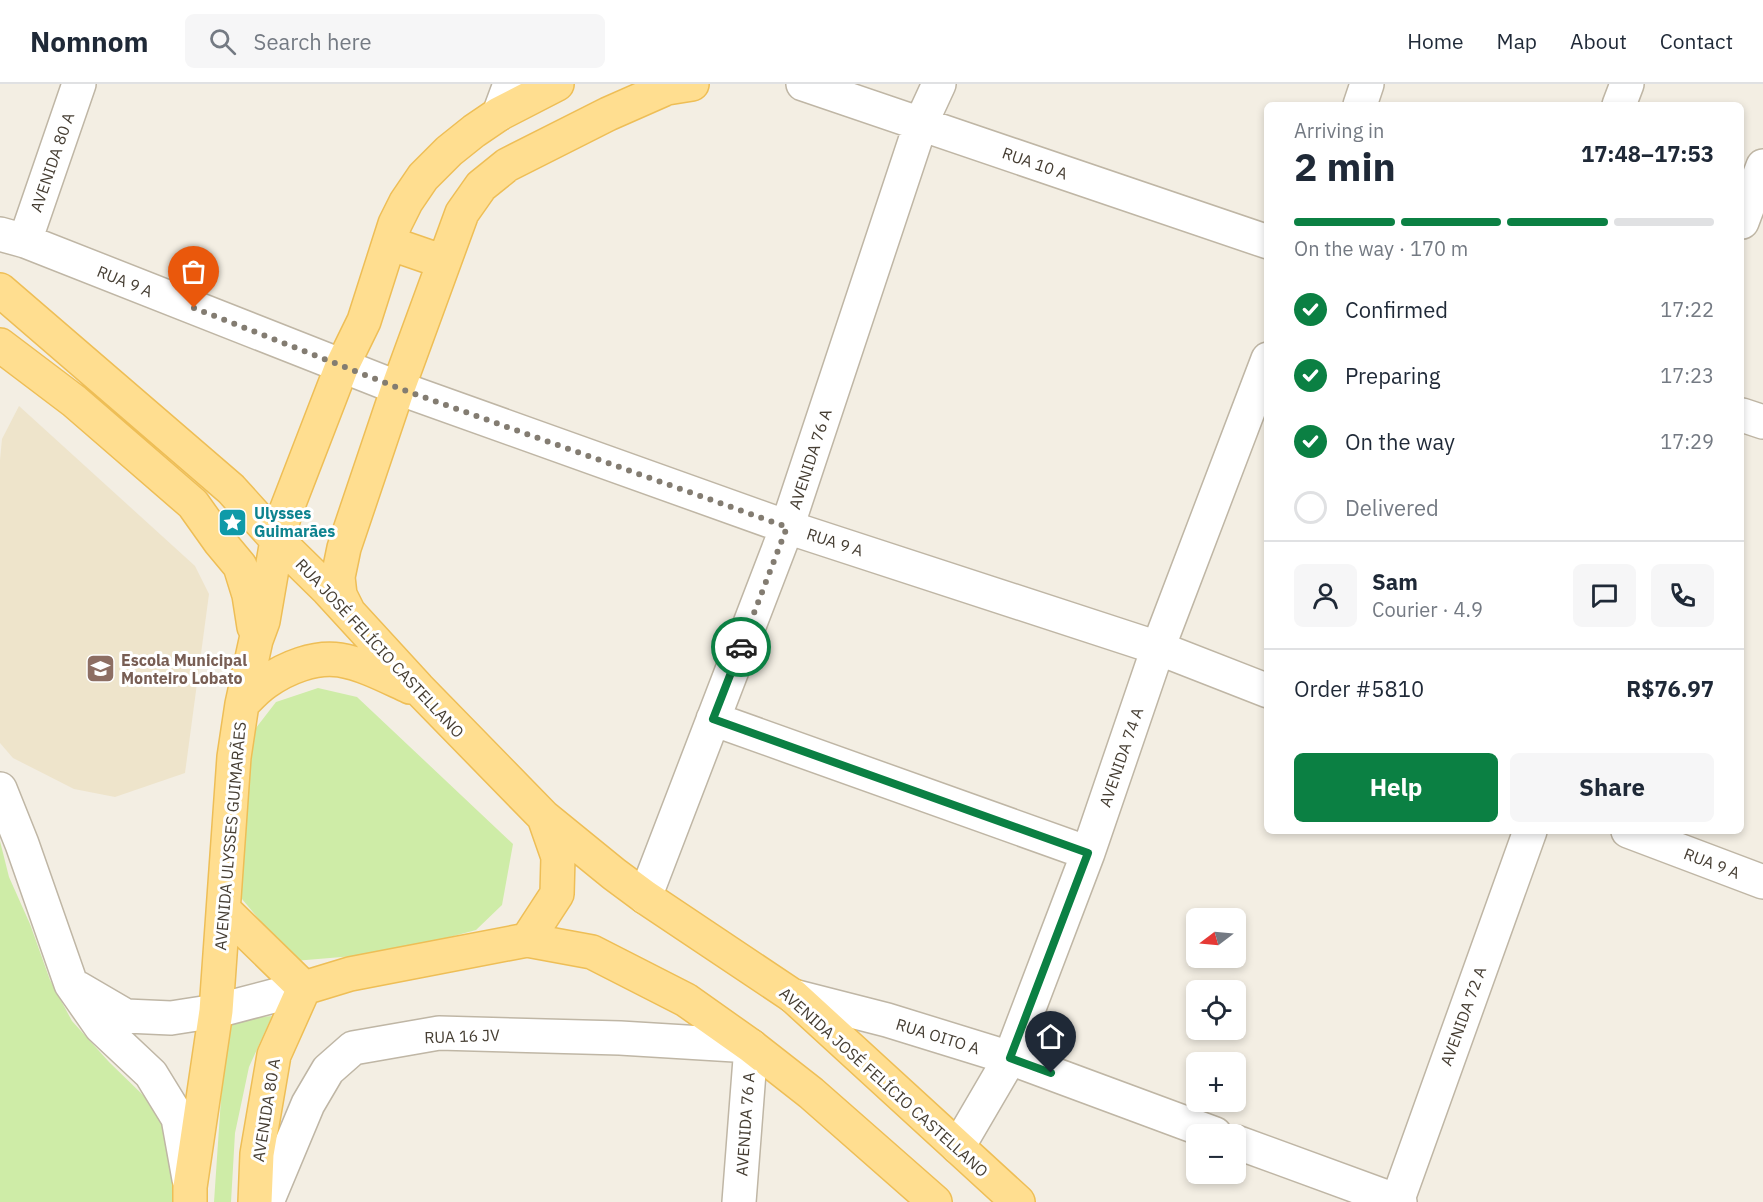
<!DOCTYPE html>
<meta charset="utf-8">
<style>
:root{--surface:#fff;--page:#f6f6f7;--text:#1f2937;--muted:#747a83;--line:#e0e1e3;--accent:#0b8043}
body{margin:0;font-family:"IBM Plex Sans",sans-serif;background:var(--page);color:var(--text);height:100vh;display:flex;flex-direction:column;font-size:22px;white-space:nowrap}
*{box-sizing:border-box;margin:0}
p{font-size:20px;color:var(--muted)}
.icon{flex:none;width:33px;height:33px;fill:none;stroke:currentColor;stroke-width:2;stroke-linecap:round;stroke-linejoin:round}
.map{position:relative;flex:1;overflow:hidden}
.side{position:absolute;left:1264px;top:18px;width:480px;height:732px;display:flex;flex-direction:column;background:var(--surface);border-radius:9px;box-shadow:0 3px 9px #0003}
.side>*{flex:none}
.needle{width:39px;rotate:254deg}
.buttons{position:absolute;left:1186px;top:824px;display:grid;gap:12px}
.buttons a{display:grid;place-items:center;width:60px;height:60px;border-radius:9px;background:var(--surface);box-shadow:0 3px 9px #0003;font-size:30px}
.pin{position:absolute;display:grid;place-items:center;width:51px;height:51px;color:#fff;margin:-62px -26px;border-radius:50% 50% 50% 0;rotate:-45deg;box-shadow:0 0 6px #0007}
.pin .icon{rotate:45deg}
.courier{position:absolute;display:grid;place-items:center;width:60px;height:60px;margin:-30px;border:4px solid #0b8043;border-radius:50%;background:#fff;color:#222;box-shadow:0 2px 8px #0007}
.summary em{font-style:normal;font-weight:700}
.summary div{display:flex;flex-direction:column-reverse}
.summary{display:flex;align-items:center;justify-content:space-between;height:102px;padding:0 30px}
h1{font-size:39px;font-weight:700;line-height:45px}
.bar{display:grid;grid-template-columns:repeat(4,1fr);gap:9px 6px;align-content:center;height:72px;padding:0 30px}
.bar i{height:8px;border-radius:4px;background:var(--line)}
.bar .selected{background:var(--accent)}
.bar p{grid-column:span 4}
.line{display:flex;align-items:center;gap:15px;padding:0 30px;border-top:2px solid var(--line)}
.line div{flex:1}
.round{display:grid;place-items:center;flex:none;width:63px;height:63px;border-radius:9px;background:var(--page)}
ol{padding:0 30px;list-style:none}
li{display:flex;align-items:center;gap:18px;height:66px}
li p{margin-inline-start:auto}
li .icon{padding:6px;border-radius:50%;background:var(--accent);color:#fff;stroke-width:4}
li:last-child{color:var(--muted)}
li i{width:33px;height:33px;border:3px solid var(--line);border-radius:50%}
.primary-button{display:flex;gap:12px;margin-top:auto;padding:12px 30px}
.primary-button a{flex:1;height:69px;border-radius:9px;background:var(--accent);color:#fff;font-size:24px;font-weight:700;line-height:69px;text-align:center}
.primary-button a+a{background:var(--page);color:var(--text)}
header{display:flex;align-items:center;gap:36px;box-sizing:border-box;height:84px;padding:0 30px;background:var(--surface);border-bottom:2px solid var(--line)}
header strong{font-size:28px}
nav{display:flex;gap:33px;margin-inline-start:auto;font-size:21px}
.search{width:420px;height:54px;background:var(--page);display:flex;align-items:center;gap:15px;box-sizing:border-box;padding:0 21px;border-radius:9px;color:var(--muted);font-size:22px}
.map>svg:first-child{display:block}
.education{fill:#eee4cb}
.green{fill:#ceeca7}
.lines{fill:none;stroke-linecap:round;stroke-linejoin:round}
.minor-casing{stroke:#bfb6a5;stroke-width:36}
.major-casing{stroke:#eebe56;stroke-width:36}
.minor{stroke:#fff;stroke-width:33}
.major{stroke:#ffde90;stroke-width:33}
.done{stroke:#837c71;stroke-width:6;stroke-dasharray:0 10.8}
.route{stroke:#0b8043;stroke-width:8}
.labels{text-anchor:middle;stroke-width:6;stroke-linejoin:round;paint-order:stroke}
.street-label{font-size:16px;fill:#463e33;stroke:#fff}
.culture-label{font-size:16px;font-weight:bold;fill:#0d838f;stroke:#fff;text-anchor:start}
.education-label{font-size:16px;font-weight:bold;fill:#785e54;stroke:#fff;text-anchor:start}
</style>
<header>
<strong>Nomnom</strong>
<div class="search"><svg class="icon" aria-label="search" viewBox="0 0 24 24"><circle cx="10" cy="10" r="6"/><path d="M15 15l6 6"/></svg>Search here</div>
<nav><a>Home</a><a>Map</a><a>About</a><a>Contact</a></nav>
</header>
<div class="map">
<svg width="1763" height="1118" viewBox="0 0 1763 1118">
<rect width="100%" height="100%" fill="#f3eee3"/>
<path class="education" d="M 19,322 L 195,482 L 209,510 L 185,689 L 115,713 L 74,705 L 13,674 L 0,659 L 0,376 L 2,355 Z"/>
<path class="green" d="M 318,604 L 357,613 L 513,760 L 502,821 L 476,846 L 390,869 L 294,877 L 242,815 L 242,743 L 252,649 L 276,618 Z
M 0,757 L 9,793 L 30,840 L 50,896 L 72,937 L 109,978 L 145,1013 L 168,1049 L 177,1101 L 176,1118 L 0,1118 Z
M 272,932 L 249,983 L 235,1049 L 231,1118 L 214,1118 L 224,970 L 229,936 Z"/>
<g class="lines">
<defs>
<path id="minor" d="M 803,0 L 1268,158
M 1360,21 L 1367,0
M 1619,21 L 1627,0
M 499,30 L 510,0
M 1742,138 L 1763,82
M 0,150 L 25,157 L 401,305 L 787,443 L 1158,564 L 1268,607
M 25,157 L 79,0
M 1742,331 L 1763,338
M 713,635 L 1088,769
M 0,705 L 22,760 L 71,900 L 101,943 L 151,990 L 178,1034 L 189,1095
M 1628,747 L 1763,798
M 645,813 L 787,443 L 921,39 L 939,0
M 78,904 L 126,932 L 171,934 L 216,927 L 304,904
M 793,912 L 887,936 L 1010,974 L 1215,1050
M 1236,1058 L 1400,1118
M 958,1063 L 1010,974 L 1088,769 L 1158,564 L 1268,275
M 267,1118 L 308,1020 L 328,986 L 353,964 L 439,949 L 620,954 L 751,962 L 739,1118
M 1397,1118 L 1530,747"/>
<path id="major" d="M 389,159 L 444,178
M 0,206 L 231,405 L 277,456 L 328,506 L 418,604 L 544,733 L 614,790 L 645,813 L 793,912 L 1018,1118
M 0,261 L 74,317 L 193,420 L 220,458 L 240,482 L 249,511 L 254,543
M 348,527 L 340,511 L 338,493 L 344,464 L 398,304 L 462,129 L 481,102 L 507,81 L 608,30 L 667,4 L 692,0
M 242,620 C 249,613 257,604 266,598 C 286,584 315,572 340,576 C 364,580 388,593 410,603
M 224,826 L 304,904
M 527,856 L 557,810 L 558,773 L 544,733
M 304,904 L 350,890 L 527,856 L 592,868 L 686,916 L 751,962 L 811,1009 L 935,1118
M 190,1118 L 190,1103 L 216,927 L 234,673 L 242,620 L 256,556 L 263,537 L 277,456 L 286,427 L 342,282 L 364,237 L 395,140 L 406,118 L 423,93 L 449,67 L 474,47 L 499,30 L 557,0
M 255,1118 L 257,1070 L 274,971 L 304,904"/>
</defs>
<use href="#minor" class="minor-casing"/>
<use href="#major" class="major-casing"/>
<use href="#minor" class="minor"/>
<use href="#major" class="major"/>
</g>
<g class="lines">
<path class="done" d="M 194,224 L 401,305 L 787,443 L 741,563"/>
<path class="route" d="M 741,563 L 713,635 L 1088,769 L 1010,974 L 1051,989"/>
</g>
<defs>
<symbol id="sight-square" viewBox="-11 -11 22 22"><rect x="-9" y="-9" width="18" height="18" rx="4" fill="#0f9aa8" stroke="#fff"/><path d="M0-6L1.8-2.2L6-1.7L2.9 1.2L3.7 5.4L0 3.3L-3.7 5.4L-2.9 1.2L-6-1.7L-1.8-2.2Z" fill="#fff"/></symbol>
<symbol id="school-square" viewBox="-11 -11 22 22"><rect x="-9" y="-9" width="18" height="18" rx="4" fill="#8d6e63" stroke="#fff"/><path d="M0-5L7-2L0 1L-7-2ZM-4 1L0 2.5L4 1V4Q0 6-4 4Z" fill="#fff"/></symbol>
</defs>
<g fill-rule="evenodd">
<use href="#sight-square" x="216" y="422" width="33" height="33"/>
<use href="#school-square" x="84" y="568" width="33" height="33"/>
</g>
<g class="labels">
<g class="street-label">
<text transform="translate(52 78) rotate(-71)" y="6">AVENIDA 80 A</text>
<text transform="translate(1035 79) rotate(19)" y="6">RUA 10 A</text>
<text transform="translate(125 197) rotate(22)" y="6">RUA 9 A</text>
<text transform="translate(810 375) rotate(-72)" y="6">AVENIDA 76 A</text>
<text transform="translate(835 458) rotate(18)" y="6">RUA 9 A</text>
<text transform="translate(380 564) rotate(47)" y="6">RUA JOSÉ FELÍCIO CASTELLANO</text>
<text transform="translate(1121 673) rotate(-71)" y="6">AVENIDA 74 A</text>
<text transform="translate(230 752) rotate(-85)" y="6">AVENIDA ULYSSES GUIMARÃES</text>
<text transform="translate(1712 779) rotate(21)" y="6">RUA 9 A</text>
<text transform="translate(1463 932) rotate(-70)" y="6">AVENIDA 72 A</text>
<text transform="translate(462 952) rotate(-2)" y="6">RUA 16 JV</text>
<text transform="translate(938 952) rotate(17)" y="6">RUA OITO A</text>
<text transform="translate(884 998) rotate(42)" y="6">AVENIDA JOSÉ FELÍCIO CASTELLANO</text>
<text transform="translate(266 1026) rotate(-81)" y="6">AVENIDA 80 A</text>
<text transform="translate(745 1040) rotate(-86)" y="6">AVENIDA 76 A</text>
</g>
<g class="culture-label">
<text x="254" y="435">Ulysses<tspan x="254" dy="18">Guimarães</tspan></text>
</g>
<g class="education-label">
<text x="121" y="582">Escola Municipal<tspan x="121" dy="18">Monteiro Lobato</tspan></text>
</g>
</g>
</svg>
<div class="buttons">
<a><svg class="needle" viewBox="-14 -14 28 28"><path d="M0-13l5 13h-10z" fill="#e53935"/><path d="M0 13l5-13h-10z" fill="#747a83"/></svg></a>
<a><svg class="icon" aria-label="locate" viewBox="0 0 24 24"><circle cx="12" cy="12" r="6"/><path d="M12 2v4M12 18v4M2 12h4M18 12h4"/></svg></a>
<a>+</a>
<a>−</a>
</div>
<div class="pin" style="left:194px;top:224px;background:#ea580c"><svg class="icon" aria-label="bag" viewBox="0 0 24 24"><path d="M5 8h14l-1 12H6zM9 8a3 3 0 0 1 6 0"/></svg></div>
<div class="pin" style="left:1051px;top:989px;background:#1f2937"><svg class="icon" aria-label="home" viewBox="0 0 24 24"><path d="M3 11l9-7 9 7M6 9v11h12V9"/></svg></div>
<div class="courier" style="left:741px;top:563px"><svg class="icon" aria-label="car" viewBox="0 0 24 24"><path d="M5 17H2v-5l4-1 3-4h7l3 4 3 1v5h-3M9 17h6M6 11h13"/><circle cx="7" cy="17" r="2"/><circle cx="17" cy="17" r="2"/></svg></div>
<section class="side">
<div class="summary"><div><h1>2 min</h1><p>Arriving in</p></div><em>17:48–17:53</em></div>
<div class="bar"><i class="selected"></i><i class="selected"></i><i class="selected"></i><i></i><p>On the way · 170 m</p></div>
<ol>
<li><svg class="icon" aria-label="check" viewBox="0 0 24 24"><path d="M5 12l5 5 9-10"/></svg>Confirmed<p>17:22</p></li>
<li><svg class="icon" aria-label="check" viewBox="0 0 24 24"><path d="M5 12l5 5 9-10"/></svg>Preparing<p>17:23</p></li>
<li><svg class="icon" aria-label="check" viewBox="0 0 24 24"><path d="M5 12l5 5 9-10"/></svg>On the way<p>17:29</p></li>
<li><i></i>Delivered</li>
</ol>
<div class="line" style="height:108px"><a class="round"><svg class="icon" aria-label="person" viewBox="0 0 24 24"><circle cx="12" cy="8" r="4"/><path d="M4 21q1-7 8-7t8 7"/></svg></a><div><b>Sam</b><p>Courier · 4.9</p></div><a class="round"><svg class="icon" aria-label="chat" viewBox="0 0 24 24"><path d="M4 5h16v11H9l-5 4z"/></svg></a><a class="round"><svg class="icon" aria-label="phone" viewBox="0 0 24 24"><path d="M5 4h4l2 5-3 2q2 4 5 5l2-3 5 2v4C11 20 4 13 5 4z"/></svg></a></div>
<div class="line" style="height:78px"><div>Order #5810</div><b>R$76.97</b></div>
<div class="primary-button"><a>Help</a><a>Share</a></div>
</section>
</div>
